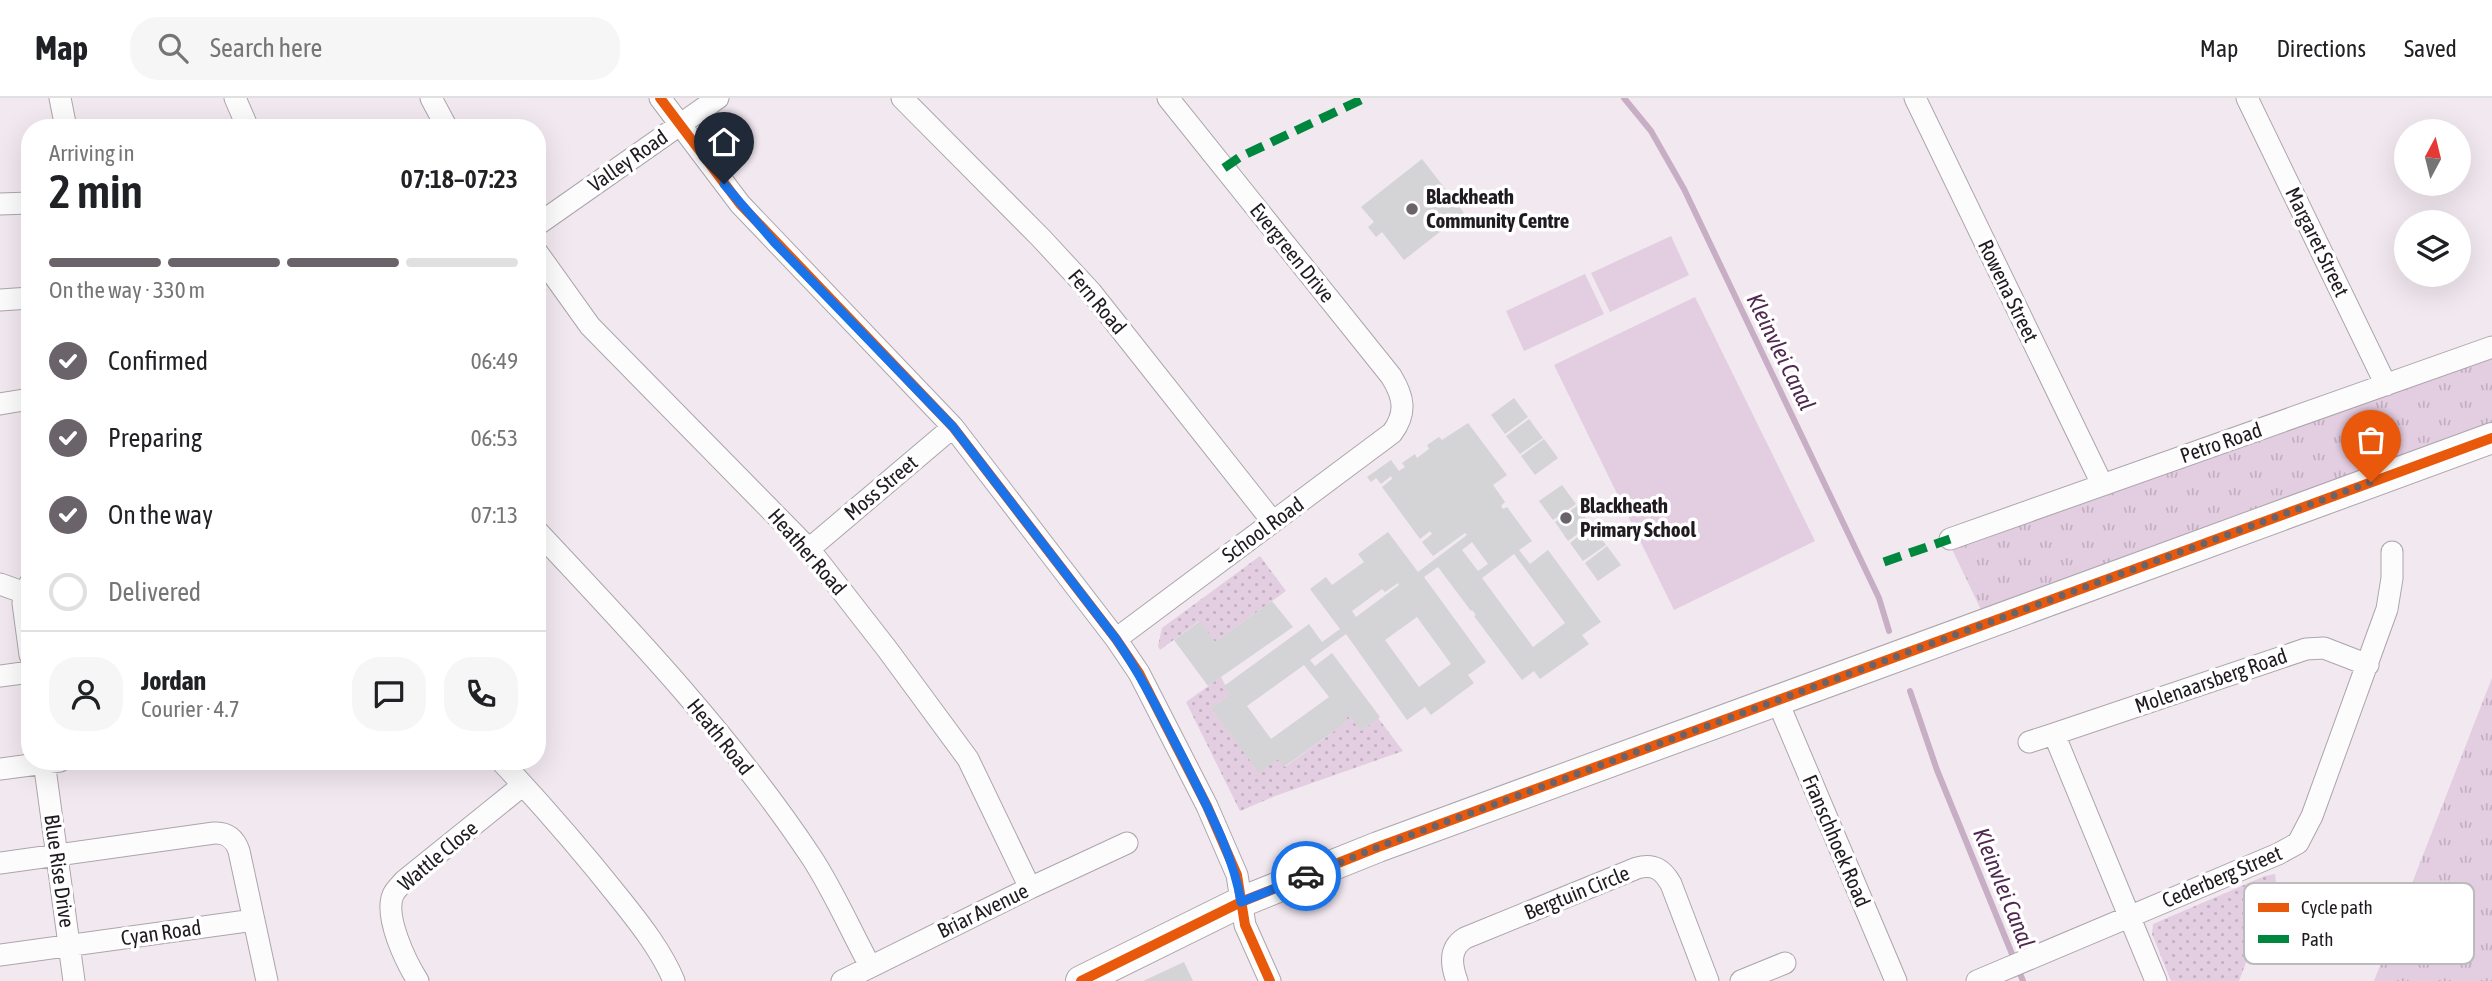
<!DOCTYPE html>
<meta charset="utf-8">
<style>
:root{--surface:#fff;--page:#f6f6f6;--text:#202124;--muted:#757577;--line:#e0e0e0;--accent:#6a6369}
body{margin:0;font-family:"Asap Condensed",sans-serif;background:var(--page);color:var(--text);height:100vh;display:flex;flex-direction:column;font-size:26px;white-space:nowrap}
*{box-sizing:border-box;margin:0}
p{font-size:23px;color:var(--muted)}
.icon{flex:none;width:38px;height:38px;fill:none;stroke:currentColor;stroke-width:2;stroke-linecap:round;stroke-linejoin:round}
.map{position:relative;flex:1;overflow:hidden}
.side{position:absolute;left:21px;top:21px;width:525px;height:651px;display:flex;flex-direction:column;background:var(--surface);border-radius:28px;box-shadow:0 7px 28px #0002}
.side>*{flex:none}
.needle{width:46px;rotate:7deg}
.fabs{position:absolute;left:2394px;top:21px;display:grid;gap:14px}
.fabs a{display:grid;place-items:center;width:77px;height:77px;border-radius:50%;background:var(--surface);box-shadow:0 7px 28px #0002;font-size:35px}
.pin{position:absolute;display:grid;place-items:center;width:60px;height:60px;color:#fff;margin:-72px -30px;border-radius:50% 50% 50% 0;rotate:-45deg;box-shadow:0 0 7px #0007}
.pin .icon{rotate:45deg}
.courier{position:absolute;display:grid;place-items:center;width:70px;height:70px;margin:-35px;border:5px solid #1a73e8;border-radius:50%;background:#fff;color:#222;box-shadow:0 2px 9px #0007}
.head em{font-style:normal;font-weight:600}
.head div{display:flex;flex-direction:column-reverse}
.head{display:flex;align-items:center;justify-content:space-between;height:119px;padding:0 28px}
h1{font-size:46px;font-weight:600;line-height:52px}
.bar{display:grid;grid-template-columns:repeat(4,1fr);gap:10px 7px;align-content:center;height:84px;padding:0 28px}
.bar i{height:9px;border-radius:5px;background:var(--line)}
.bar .on{background:var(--accent)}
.bar p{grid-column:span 4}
.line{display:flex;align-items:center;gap:18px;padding:0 28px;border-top:2px solid var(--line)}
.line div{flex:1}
.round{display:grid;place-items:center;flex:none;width:74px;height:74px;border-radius:28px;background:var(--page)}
ol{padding:0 28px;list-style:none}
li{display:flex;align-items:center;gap:21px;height:77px}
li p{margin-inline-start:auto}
li .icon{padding:7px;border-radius:50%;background:var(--accent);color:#fff;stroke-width:4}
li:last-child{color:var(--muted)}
li i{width:38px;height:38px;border:4px solid var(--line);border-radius:50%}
header{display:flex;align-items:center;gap:42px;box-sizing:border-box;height:98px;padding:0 35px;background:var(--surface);border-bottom:2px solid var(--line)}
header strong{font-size:33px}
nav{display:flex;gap:38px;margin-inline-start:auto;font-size:24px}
.search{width:490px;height:63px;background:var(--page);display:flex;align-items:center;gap:18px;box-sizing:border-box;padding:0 24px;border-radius:28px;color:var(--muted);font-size:26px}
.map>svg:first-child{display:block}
.grass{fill:url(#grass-tufts)}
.park{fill:url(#park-dots)}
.pitch{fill:#e3cde1}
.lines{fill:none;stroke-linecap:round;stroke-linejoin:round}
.stream{stroke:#c7aec5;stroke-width:6}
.building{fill:#d4d3d5;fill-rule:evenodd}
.street-casing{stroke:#aca5ab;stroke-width:23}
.secondary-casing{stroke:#aca5ab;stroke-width:32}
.street{stroke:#fdfcfd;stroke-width:21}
.secondary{stroke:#fdfcfd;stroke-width:30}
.quiet{stroke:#00873e;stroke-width:9;stroke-dasharray:18 9;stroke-linecap:butt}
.cycleway-casing{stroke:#fff;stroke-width:15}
.cycleway{stroke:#e8590c;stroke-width:10}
.done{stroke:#6a6369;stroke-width:7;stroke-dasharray:0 12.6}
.route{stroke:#1a73e8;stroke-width:9}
.poi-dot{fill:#6a6369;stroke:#fff;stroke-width:2.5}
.labels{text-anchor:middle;stroke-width:7;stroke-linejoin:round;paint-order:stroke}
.street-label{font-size:21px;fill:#201b20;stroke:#fff}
.poi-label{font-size:21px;font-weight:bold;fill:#201b20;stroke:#fff;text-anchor:start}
.water-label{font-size:23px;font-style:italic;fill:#502850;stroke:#fff}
.key{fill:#fff;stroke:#bcbbbc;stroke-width:2}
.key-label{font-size:19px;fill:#201b20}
</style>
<header>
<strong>Map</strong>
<div class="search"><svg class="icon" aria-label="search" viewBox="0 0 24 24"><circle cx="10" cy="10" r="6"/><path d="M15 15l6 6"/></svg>Search here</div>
<nav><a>Map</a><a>Directions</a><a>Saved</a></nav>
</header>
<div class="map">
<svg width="2492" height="883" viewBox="0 0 2492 883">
<defs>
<pattern id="grass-tufts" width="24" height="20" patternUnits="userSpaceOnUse" patternTransform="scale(1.75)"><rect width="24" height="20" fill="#e3cde1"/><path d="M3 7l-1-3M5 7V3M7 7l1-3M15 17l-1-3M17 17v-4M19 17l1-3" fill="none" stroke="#c2afc1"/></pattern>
<pattern id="park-dots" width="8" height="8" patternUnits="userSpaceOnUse" patternTransform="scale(1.75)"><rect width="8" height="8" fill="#e3cde1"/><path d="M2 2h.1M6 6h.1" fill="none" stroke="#c2afc1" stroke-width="1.8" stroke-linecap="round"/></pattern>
</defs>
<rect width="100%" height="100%" fill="#f2e8f0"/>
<path class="grass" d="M 2492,255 L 2492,333 L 1983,516 L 1950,447 Z
M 2492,580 L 2492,883 L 2374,883 Z"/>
<path class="park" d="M 1260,458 L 1286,493 L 1215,544 L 1199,523 L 1160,552 L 1158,548 L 1162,530 Z
M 1221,579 L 1230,596 L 1211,610 L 1259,674 L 1278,661 L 1285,669 L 1348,623 L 1346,620 L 1349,618 L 1361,633 L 1378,620 L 1403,653 L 1275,698 L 1240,713 L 1186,604 Z
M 2275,776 L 2276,785 L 2239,883 L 2171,883 L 2152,836 L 2153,826 L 2265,778 Z"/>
<path class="pitch" d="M 1671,138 L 1689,177 L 1610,214 L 1591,175 Z
M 1585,176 L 1604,216 L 1524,253 L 1506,213 Z
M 1695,199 L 1815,443 L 1674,512 L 1554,267 Z"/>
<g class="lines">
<path class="stream" d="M 1624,0 L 1651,33 L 1684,91 L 1879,500 L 1889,533
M 1910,593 L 1937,672 L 2023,883"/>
</g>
<path class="building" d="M 1422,61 L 1464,115 L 1404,162 L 1382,134 L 1376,139 L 1368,129 L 1374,124 L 1361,109 Z
M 1514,300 L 1528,319 L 1505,336 L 1491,317 Z
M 1529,321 L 1543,340 L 1520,356 L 1506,338 Z
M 1468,325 L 1507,377 L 1493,387 L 1505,404 L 1501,408 L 1503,411 L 1507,409 L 1532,443 L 1519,452 L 1530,466 L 1548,452 L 1601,524 L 1582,537 L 1589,546 L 1540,581 L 1534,573 L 1522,582 L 1474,518 L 1476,517 L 1472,512 L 1471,513 L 1438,469 L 1424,479 L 1486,564 L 1468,577 L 1474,585 L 1431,617 L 1425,609 L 1407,622 L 1346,536 L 1310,562 L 1315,568 L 1332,555 L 1380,619 L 1361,633 L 1349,618 L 1346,620 L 1348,623 L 1284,669 L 1278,661 L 1259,675 L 1211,610 L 1230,596 L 1224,588 L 1309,526 L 1322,544 L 1340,531 L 1310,491 L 1326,479 L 1332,487 L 1364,464 L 1358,456 L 1388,434 L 1418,474 L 1467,437 L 1465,435 L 1433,458 L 1422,444 L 1432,436 L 1430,433 L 1420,441 L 1382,389 L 1392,381 L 1391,378 L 1381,386 L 1376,380 L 1371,384 L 1367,379 L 1391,362 L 1399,373 L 1405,369 L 1402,365 L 1415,356 L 1417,360 L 1429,351 L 1427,347 L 1439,339 L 1442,342 ZM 1472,444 L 1488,466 L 1478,473 L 1462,452 ZM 1514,456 L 1565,525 L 1533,549 L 1482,480 ZM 1398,485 L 1399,487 L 1356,519 L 1352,513 L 1382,491 L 1385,494 ZM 1417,519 L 1451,566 L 1419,589 L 1385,542 ZM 1304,567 L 1329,599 L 1271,641 L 1247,608 Z
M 1544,341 L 1558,360 L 1535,377 L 1521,358 Z
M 1562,387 L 1576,406 L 1553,422 L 1539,403 Z
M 1577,408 L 1591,426 L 1568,443 L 1555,424 Z
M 1592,428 L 1606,447 L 1583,463 L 1570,445 Z
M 1607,448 L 1621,467 L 1598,483 L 1585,465 Z
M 1272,503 L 1293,529 L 1208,588 L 1174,542 L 1200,523 L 1215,544 Z
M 1184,864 L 1193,883 L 1143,883 Z"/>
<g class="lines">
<defs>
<path id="street" d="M 60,0 L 66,30
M 235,0 L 248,30
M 431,0 L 447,30
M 660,0 L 740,106 L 953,329 L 1116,541 L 1139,575 L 1207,708 L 1237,777 L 1245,827 L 1270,883
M 902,0 L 1041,140 L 1091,194 L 1273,424
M 1915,0 L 2102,386
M 2247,0 L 2386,287
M 0,106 L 30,105
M 537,127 L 718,0
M 537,154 L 590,228 L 809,451 L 887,551 L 968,661 L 1030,790
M 0,202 L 30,200
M 0,306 L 30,301
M 537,433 C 635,537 733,641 812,760 C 834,794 851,833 870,868
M 1950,441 L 2492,249
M 809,451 L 953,329
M 30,485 L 23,505 L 30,557
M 0,486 L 25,495
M 1116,541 L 1392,335 C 1407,315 1404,299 1391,278 L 1168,0
M 0,578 L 30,574
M 1777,602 L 1896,883
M 2029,644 L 2054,636
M 44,663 L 74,883
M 501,663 C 543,708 583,754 621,802 C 641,827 662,854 674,883
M 0,671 L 60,663
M 0,765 L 214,735 C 227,734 235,741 239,753 L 267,883
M 0,857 L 254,822
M 418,883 C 406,864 384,819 393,797 C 395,792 401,787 404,783 L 523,687
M 842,883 L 1030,790 L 1127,745
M 1457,883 C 1451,867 1449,850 1465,840 L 1637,770 C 1654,765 1663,772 1671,786 L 1708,883
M 1741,883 L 1785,865
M 1977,883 L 2278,756 L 2298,745 L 2312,718 L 2387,511 L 2392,480 L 2392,454
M 2156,883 L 2054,636 L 2306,551 L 2324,550 L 2368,567"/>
<path id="secondary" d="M 1081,883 L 1241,804 L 1378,749 L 2492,340"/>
</defs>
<use href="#street" class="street-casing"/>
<use href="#secondary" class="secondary-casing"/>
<use href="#street" class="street"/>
<use href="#secondary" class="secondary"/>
<path class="quiet" d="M 1224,70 L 1240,59 L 1365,0
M 1884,464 L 1950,441"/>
<defs>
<path id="cycleway" d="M 660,0 L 740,106 L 953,329 L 1116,541 L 1139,575 L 1207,708 L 1237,777 L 1245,827 L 1270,883
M 1081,883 L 1241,804 L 1378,749 L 2492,340"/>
</defs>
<use href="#cycleway" class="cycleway-casing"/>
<use href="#cycleway" class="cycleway"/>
</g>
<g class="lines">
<path class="done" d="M 1306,778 L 1378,749 L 2371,384"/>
<path class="route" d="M 724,86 L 774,144 L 953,329 L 1116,541 C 1143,580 1163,622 1185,664 C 1207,709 1233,755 1241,804 L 1306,778"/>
</g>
<g class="poi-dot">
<circle cx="1412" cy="111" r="7"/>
<circle cx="1566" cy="420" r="7"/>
</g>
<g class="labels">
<g class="street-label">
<text transform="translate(628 63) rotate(-35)" y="7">Valley Road</text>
<text transform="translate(2317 144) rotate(64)" y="7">Margaret Street</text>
<text transform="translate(1292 155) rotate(51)" y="7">Evergreen Drive</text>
<text transform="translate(2008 193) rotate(64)" y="7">Rowena Street</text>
<text transform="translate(1097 204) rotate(50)" y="7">Fern Road</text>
<text transform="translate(2221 345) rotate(-19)" y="7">Petro Road</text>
<text transform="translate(881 390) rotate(-40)" y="7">Moss Street</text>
<text transform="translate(1263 432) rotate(-36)" y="7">School Road</text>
<text transform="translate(807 454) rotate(49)" y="7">Heather Road</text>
<text transform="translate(2211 583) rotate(-19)" y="7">Molenaarsberg Road</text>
<text transform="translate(720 639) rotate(51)" y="7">Heath Road</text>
<text transform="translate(1836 743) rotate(67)" y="7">Franschhoek Road</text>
<text transform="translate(438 758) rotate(-40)" y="7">Wattle Close</text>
<text transform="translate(59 773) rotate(82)" y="7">Blue Rise Drive</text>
<text transform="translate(2222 779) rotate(-23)" y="7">Cederberg Street</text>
<text transform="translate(1577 795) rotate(-22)" y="7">Bergtuin Circle</text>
<text transform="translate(983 813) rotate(-26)" y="7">Briar Avenue</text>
<text transform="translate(161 835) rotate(-8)" y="7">Cyan Road</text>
</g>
<g class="poi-label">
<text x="1426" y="106">Blackheath<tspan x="1426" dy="24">Community Centre</tspan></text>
<text x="1580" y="415">Blackheath<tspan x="1580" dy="24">Primary School</tspan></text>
</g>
<g class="water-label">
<text transform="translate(1781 254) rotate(64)" y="8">Kleinvlei Canal</text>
<text transform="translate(2004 790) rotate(68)" y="8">Kleinvlei Canal</text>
</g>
</g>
<rect x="2244" y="785" width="230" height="81" rx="10" class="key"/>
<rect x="2258" y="805" width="31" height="9" fill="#e8590c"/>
<rect x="2258" y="837" width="31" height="8" fill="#00873e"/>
<g class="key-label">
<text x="2301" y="816">Cycle path</text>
<text x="2301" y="848">Path</text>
</g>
</svg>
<div class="fabs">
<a><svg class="needle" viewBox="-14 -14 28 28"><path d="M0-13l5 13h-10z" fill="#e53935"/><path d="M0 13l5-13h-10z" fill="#757577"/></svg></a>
<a><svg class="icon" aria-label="layers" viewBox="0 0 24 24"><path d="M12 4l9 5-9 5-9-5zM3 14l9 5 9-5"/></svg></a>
</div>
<div class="pin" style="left:2371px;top:384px;background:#ea580c"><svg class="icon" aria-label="bag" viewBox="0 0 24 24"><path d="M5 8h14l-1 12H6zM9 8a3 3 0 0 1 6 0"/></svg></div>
<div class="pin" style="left:724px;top:86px;background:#1f2937"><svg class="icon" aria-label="home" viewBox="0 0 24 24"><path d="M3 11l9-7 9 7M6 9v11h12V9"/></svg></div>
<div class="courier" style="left:1306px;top:778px"><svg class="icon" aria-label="car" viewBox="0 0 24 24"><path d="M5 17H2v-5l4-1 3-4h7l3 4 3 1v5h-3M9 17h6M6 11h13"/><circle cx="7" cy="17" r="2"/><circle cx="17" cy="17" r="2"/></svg></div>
<section class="side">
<div class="head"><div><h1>2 min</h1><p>Arriving in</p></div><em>07:18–07:23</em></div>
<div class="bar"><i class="on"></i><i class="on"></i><i class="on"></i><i></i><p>On the way · 330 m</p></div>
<ol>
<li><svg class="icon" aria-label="check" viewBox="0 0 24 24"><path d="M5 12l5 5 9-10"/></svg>Confirmed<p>06:49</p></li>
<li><svg class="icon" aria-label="check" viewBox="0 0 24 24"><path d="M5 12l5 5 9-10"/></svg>Preparing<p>06:53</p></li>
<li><svg class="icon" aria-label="check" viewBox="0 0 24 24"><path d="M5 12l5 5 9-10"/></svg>On the way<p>07:13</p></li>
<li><i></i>Delivered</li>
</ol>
<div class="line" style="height:126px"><a class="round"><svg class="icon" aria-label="person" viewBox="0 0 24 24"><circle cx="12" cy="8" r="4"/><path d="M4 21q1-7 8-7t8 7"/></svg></a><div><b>Jordan</b><p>Courier · 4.7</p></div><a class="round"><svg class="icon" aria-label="chat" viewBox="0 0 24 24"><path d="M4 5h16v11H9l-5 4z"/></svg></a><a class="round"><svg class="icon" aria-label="phone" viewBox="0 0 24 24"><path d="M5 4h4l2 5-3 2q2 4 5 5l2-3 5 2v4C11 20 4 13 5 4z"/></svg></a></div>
</section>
</div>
